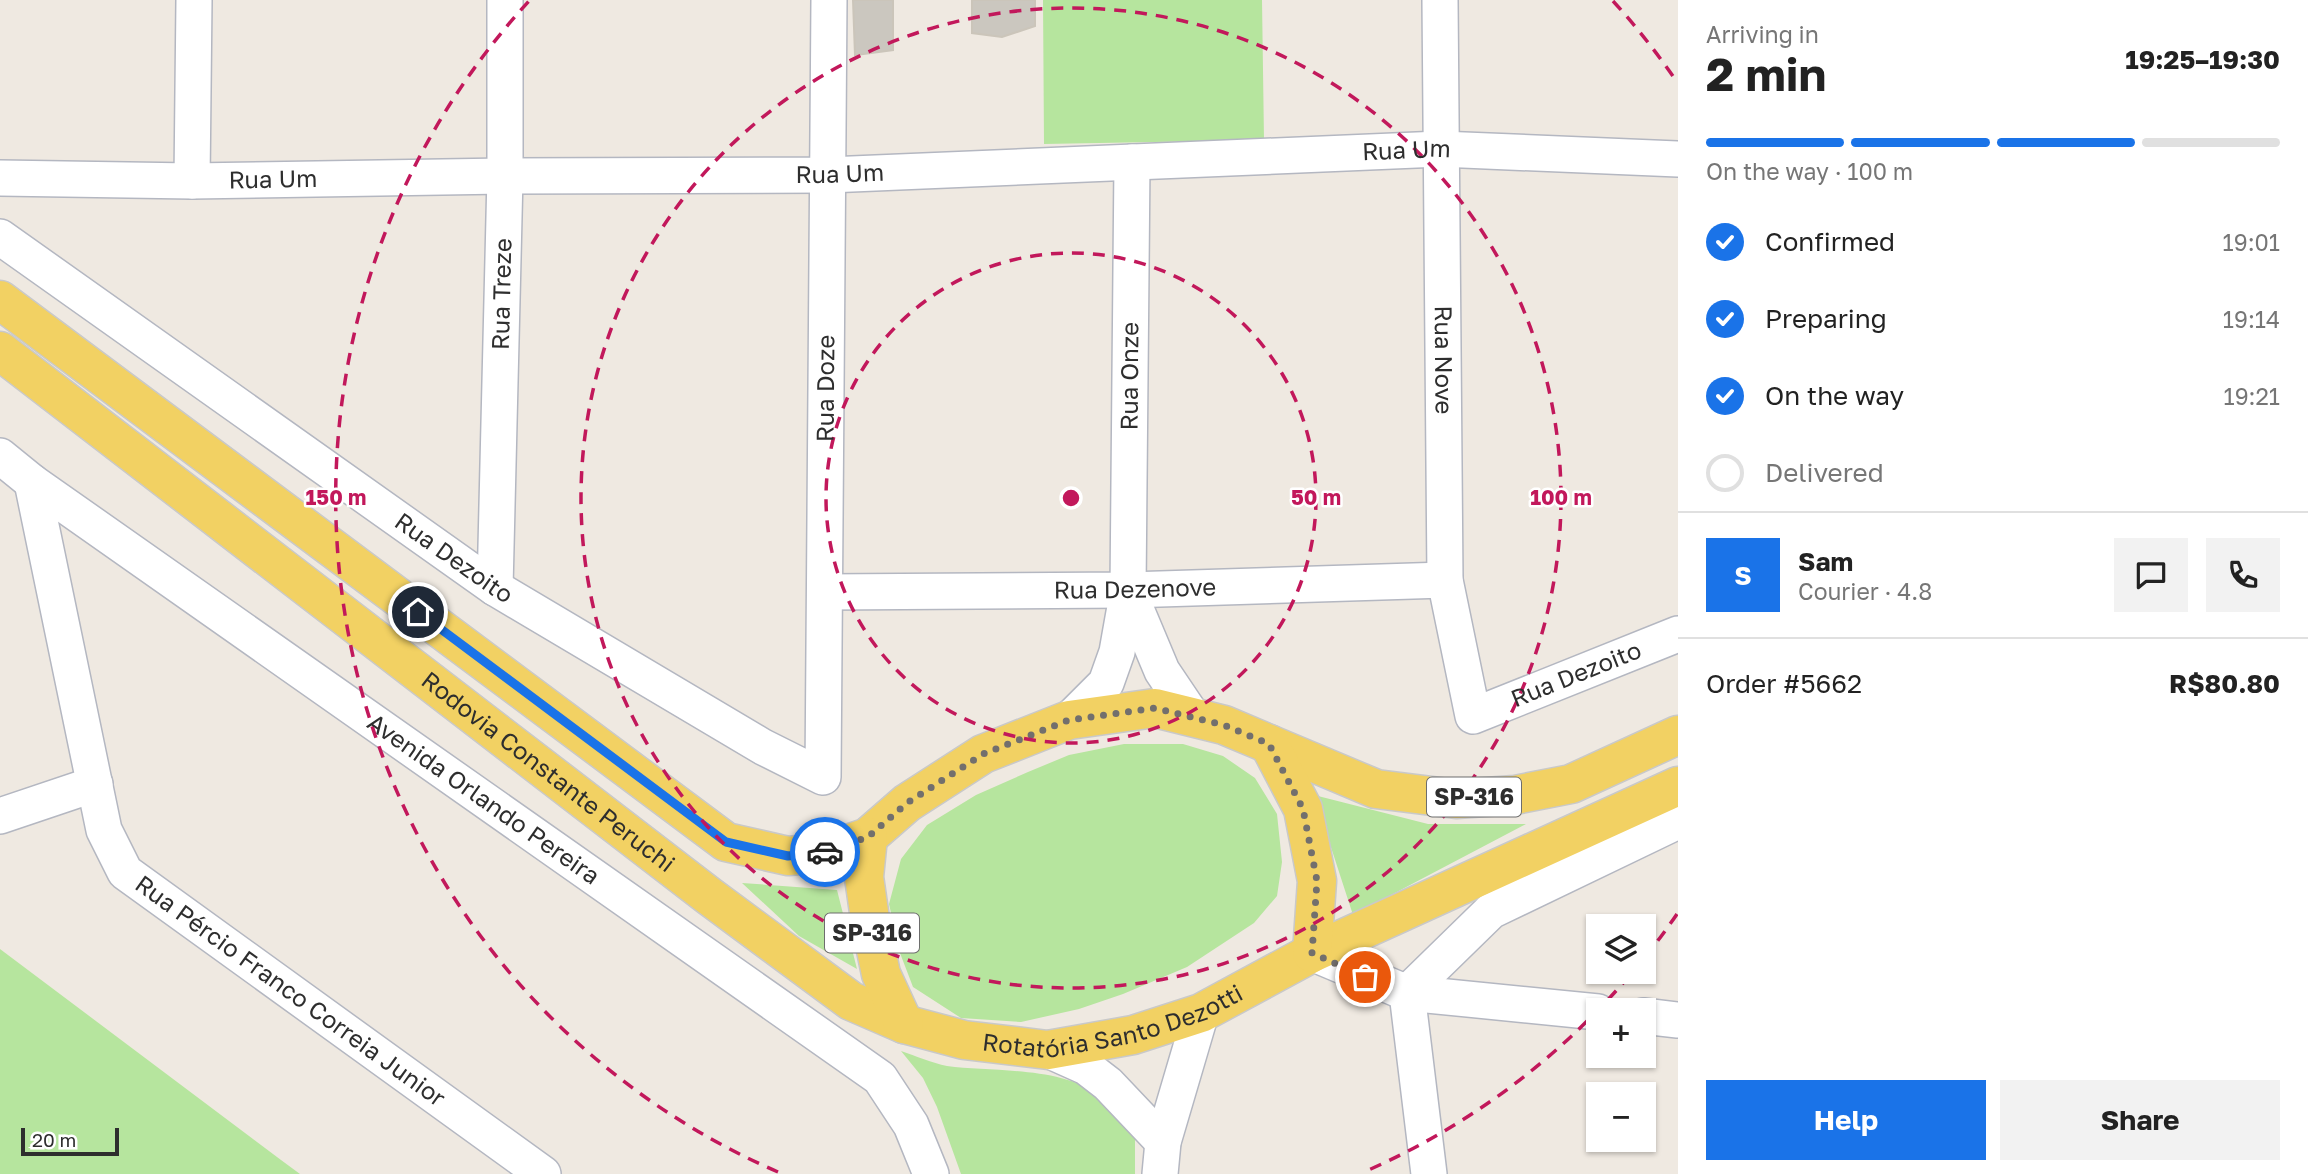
<!DOCTYPE html>
<meta charset="utf-8">
<style>
:root{--surface:#fff;--page:#f2f2f2;--text:#222;--muted:#767676;--line:#e0e0e0;--accent:#1a73e8}
body{margin:0;font-family:"Golos Text",sans-serif;background:var(--page);color:var(--text);height:100vh;display:flex;flex-direction:column;font-size:26px;white-space:nowrap}
*{box-sizing:border-box;margin:0}
p{font-size:23px;color:var(--muted)}
.icon{flex:none;width:38px;height:38px;fill:none;stroke:currentColor;stroke-width:2;stroke-linecap:round;stroke-linejoin:round}
.map{position:relative;flex:1;overflow:hidden}
.sheet{display:flex;flex-direction:column;background:var(--surface);width:630px}
.sheet>*{flex:none}
.fabs{position:absolute;left:1586px;top:914px;display:grid;gap:14px}
.fabs a{display:grid;place-items:center;width:70px;height:70px;border-radius:0px;background:var(--surface);box-shadow:0 2px 5px #0004;font-size:35px}
.scale{position:absolute;left:21px;bottom:18px;width:98px;box-sizing:border-box;padding-left:7px;border:4px solid #2e2e2e;border-top:0;font-size:19px;line-height:24px;white-space:nowrap;color:#2e2e2e;-webkit-text-stroke:5px #fff;paint-order:stroke}
.pin{position:absolute;display:grid;place-items:center;width:60px;height:60px;color:#fff;margin:-30px;border:4px solid #fff;border-radius:50%;box-shadow:0 2px 7px #0007}
.courier{position:absolute;display:grid;place-items:center;width:70px;height:70px;margin:-35px;border:5px solid #1a73e8;border-radius:50%;background:#fff;color:#222;box-shadow:0 2px 9px #0007}
.summary em{font-style:normal;font-weight:700}
.summary div{display:flex;flex-direction:column-reverse}
.summary{display:flex;align-items:center;justify-content:space-between;height:119px;padding:0 28px}
h1{font-size:46px;font-weight:700;line-height:52px}
.bar{display:grid;grid-template-columns:repeat(4,1fr);gap:10px 7px;align-content:center;height:84px;padding:0 28px}
.bar i{height:9px;border-radius:5px;background:var(--line)}
.bar .on{background:var(--accent)}
.bar p{grid-column:span 4}
.line{display:flex;align-items:center;gap:18px;padding:0 28px;border-top:2px solid var(--line)}
.line div{flex:1}
.round{display:grid;place-items:center;flex:none;width:74px;height:74px;border-radius:0px;background:var(--page)}
ol{padding:0 28px;list-style:none}
li{display:flex;align-items:center;gap:21px;height:77px}
li p{margin-inline-start:auto}
li .icon{padding:7px;border-radius:50%;background:var(--accent);color:#fff;stroke-width:4}
li:last-child{color:var(--muted)}
li i{width:38px;height:38px;border:4px solid var(--line);border-radius:50%}
.button{display:flex;gap:14px;margin-top:auto;padding:14px 28px}
.button a{flex:1;height:80px;border-radius:0px;background:var(--accent);color:#fff;font-size:28px;font-weight:700;line-height:80px;text-align:center}
.button a+a{background:var(--page);color:var(--text)}
main{display:flex;flex:1;min-height:0}
.map>svg:first-child{display:block}
.green{fill:#b6e59e}
.building{fill:#cbc7bf;stroke:#cbc5ba;stroke-width:2}
.lines{fill:none;stroke-linecap:round;stroke-linejoin:round}
.minor-casing{stroke:#b4b7c1;stroke-width:38}
.primary-casing{stroke:#c9c9c9;stroke-width:41}
.minor{stroke:#fff;stroke-width:35}
.primary{stroke:#f2d163;stroke-width:38}
.done{stroke:#726f6d;stroke-width:7;stroke-dasharray:0 12.6}
.route{stroke:#1a73e8;stroke-width:9}
.ring{fill:none;stroke:#c2185b;stroke-width:3.5;stroke-dasharray:12 9}
.labels{text-anchor:middle;stroke-width:5;stroke-linejoin:round;paint-order:stroke}
.shield{fill:#fff;stroke:#6d6d6d;stroke-width:2}
.shield-label{font-size:23px;font-weight:bold;fill:#2e2e2e}
.street-label{font-size:24px;fill:#2e2e2e;stroke:#fff}
.centre{fill:#c2185b;stroke:#fff;stroke-width:3.5}
.ring-label{font-size:21px;text-anchor:middle;font-weight:bold;fill:#c2185b;stroke:#fff;stroke-width:5;stroke-linejoin:round;paint-order:stroke}
</style>
<main>
<div class="map">
<svg width="1678" height="1174" viewBox="0 0 1678 1174">
<rect width="100%" height="100%" fill="#efe9e1"/>
<path class="green" d="M 1043,0 L 1262,0 L 1264,140 L 1044,144 Z
M 1124,744 L 1183,744 L 1223,756 L 1255,778 L 1277,814 L 1282,862 L 1277,896 L 1254,923 L 1187,967 L 1123,994 L 1079,1009 L 1021,1022 L 961,1018 L 913,987 L 900,953 L 889,904 L 901,859 L 927,825 L 976,795 L 1028,772 L 1069,755 Z
M 1314,795 L 1428,824 L 1526,824 L 1353,915 Z
M 742,883 L 837,890 L 857,969 L 799,936 Z
M 0,949 L 281,1160 L 300,1174 L 0,1174 Z
M 901,1051 C 916,1056 932,1063 947,1066 C 992,1072 1063,1066 1099,1096 C 1112,1107 1124,1123 1135,1136 L 1135,1174 L 961,1174 L 937,1107 L 923,1078 Z"/>
<path class="building" d="M 853,0 L 893,0 L 893,50 L 855,55 Z
M 972,0 L 1035,0 L 1035,26 L 1002,37 L 972,33 Z"/>
<g class="lines">
<defs>
<g id="minor">
<path id="s1" d="M 1440,0 L 1445,580 L 1473,716 L 1678,634"/>
<path id="s2" d="M 0,178 L 192,181 L 505,176 L 828,175 L 1440,149 L 1678,159"/>
<path d="M 192,181 L 194,0"/>
<path id="s3" d="M 0,237 L 495,588 L 763,747 L 823,777 L 829,0"/>
<path id="s4" d="M 0,456 L 32,482 L 880,1078 L 911,1125 L 931,1174"/>
<path id="s5" d="M 32,482 L 104,830 L 125,872 L 543,1174"/>
<path id="s6" d="M 495,588 L 505,176 L 505,0"/>
<path d="M 1128,590 L 1162,671 L 1193,717"/>
<path id="s7" d="M 825,592 L 1128,590 L 1445,580"/>
<path id="s8" d="M 1069,720 L 1106,683 L 1117,652 L 1128,590 L 1132,162"/>
<path d="M 0,816 L 95,784"/>
<path d="M 1312,953 L 1407,993 L 1598,1012"/>
<path d="M 1407,993 L 1491,911 L 1678,821"/>
<path d="M 1407,993 L 1429,1174"/>
<path d="M 1643,1016 L 1678,1020"/>
<path d="M 1048,1050 L 1086,1067 L 1108,1084 L 1163,1142"/>
<path d="M 1160,1174 L 1163,1142 L 1201,1013"/>
</g>
<g id="primary">
<path d="M 0,300 L 726,842 L 788,856 L 822,853 L 868,837 L 907,803 L 983,754 L 1069,720 L 1155,708 L 1224,725 L 1376,789 L 1456,799 L 1515,795 L 1571,784 L 1678,735"/>
<path id="s9" d="M 0,351 L 709,896 L 851,1001 L 904,1024 L 964,1040 L 1048,1050 L 1133,1035 L 1201,1013 L 1312,953 L 1678,786"/>
<path d="M 1269,744 L 1303,809 L 1317,881 L 1312,953"/>
<path d="M 868,837 L 864,877 L 871,926 L 881,974 L 904,1024"/>
</g>
</defs>
<use href="#minor" class="minor-casing"/>
<use href="#primary" class="primary-casing"/>
<use href="#minor" class="minor"/>
<use href="#primary" class="primary"/>
</g>
<g class="lines">
<path class="done" d="M 825,852 L 868,837 L 907,803 L 983,754 L 1069,720 L 1155,708 L 1224,725 L 1269,744 L 1303,809 L 1317,881 L 1312,953 L 1365,977"/>
<path class="route" d="M 418,612 L 726,842 L 788,856 L 825,852"/>
</g>
<g class="ring">
<circle cx="1071" cy="498" r="245"/>
<circle cx="1071" cy="498" r="490"/>
<path d="M1677 914A735 735 0 0 1 1646 956M1630 975A735 735 0 0 1 1364 1172M778 1172A735 735 0 0 1 529 1M1613 1A735 735 0 0 1 1677 82"/>
</g>
<g class="labels">
<g class="shield">
<rect x="1427" y="777.5" width="94" height="39" rx="5"/>
<rect x="825" y="913.5" width="94" height="39" rx="5"/>
</g>
<g class="shield-label">
<text x="1474" y="805">SP-316</text>
<text x="872" y="941">SP-316</text>
</g>
<g class="street-label">
<text dy="8" stroke="none"><textPath href="#s2" startOffset="1407">Rua Um</textPath></text>
<text dy="8" stroke="none"><textPath href="#s2" startOffset="840">Rua Um</textPath></text>
<text dy="8" stroke="none"><textPath href="#s2" startOffset="273">Rua Um</textPath></text>
<text dy="8" stroke="none"><textPath href="#s6" startOffset="294">Rua Treze</textPath></text>
<text dy="8" stroke="none"><textPath href="#s1" startOffset="360">Rua Nove</textPath></text>
<text dy="8" stroke="none"><textPath href="#s8" startOffset="362">Rua Onze</textPath></text>
<text dy="8" stroke="none"><textPath href="#s3" startOffset="1374">Rua Doze</textPath></text>
<text dy="8" stroke="none"><textPath href="#s3" startOffset="556">Rua Dezoito</textPath></text>
<text dy="8" stroke="none"><textPath href="#s7" startOffset="310">Rua Dezenove</textPath></text>
<text dy="8" stroke="none"><textPath href="#s1" startOffset="830">Rua Dezoito</textPath></text>
<text dy="8" stroke="none"><textPath href="#s9" startOffset="691">Rodovia Constante Peruchi</textPath></text>
<text dy="8" stroke="none"><textPath href="#s4" startOffset="593">Avenida Orlando Pereira</textPath></text>
<text dy="8" stroke="none"><textPath href="#s5" startOffset="606">Rua Pércio Franco Correia Junior</textPath></text>
<text dy="8" stroke="none"><textPath href="#s9" startOffset="1344">Rotatória Santo Dezotti</textPath></text>
</g>
</g>
<circle cx="1071" cy="498" r="10" class="centre"/>
<g class="ring-label">
<text x="1316" y="505">50 m</text>
<text x="1561" y="505">100 m</text>
<text x="336" y="505">150 m</text>
</g>
</svg>
<div class="fabs">
<a><svg class="icon" aria-label="layers" viewBox="0 0 24 24"><path d="M12 4l9 5-9 5-9-5zM3 14l9 5 9-5"/></svg></a>
<a>+</a>
<a>−</a>
</div>
<div class="scale">20 m</div>
<div class="pin" style="left:1365px;top:977px;background:#ea580c"><svg class="icon" aria-label="bag" viewBox="0 0 24 24"><path d="M5 8h14l-1 12H6zM9 8a3 3 0 0 1 6 0"/></svg></div>
<div class="pin" style="left:418px;top:612px;background:#1f2937"><svg class="icon" aria-label="home" viewBox="0 0 24 24"><path d="M3 11l9-7 9 7M6 9v11h12V9"/></svg></div>
<div class="courier" style="left:825px;top:852px"><svg class="icon" aria-label="car" viewBox="0 0 24 24"><path d="M5 17H2v-5l4-1 3-4h7l3 4 3 1v5h-3M9 17h6M6 11h13"/><circle cx="7" cy="17" r="2"/><circle cx="17" cy="17" r="2"/></svg></div>
</div>
<section class="sheet">
<div class="summary"><div><h1>2 min</h1><p>Arriving in</p></div><em>19:25–19:30</em></div>
<div class="bar"><i class="on"></i><i class="on"></i><i class="on"></i><i></i><p>On the way · 100 m</p></div>
<ol>
<li><svg class="icon" aria-label="check" viewBox="0 0 24 24"><path d="M5 12l5 5 9-10"/></svg>Confirmed<p>19:01</p></li>
<li><svg class="icon" aria-label="check" viewBox="0 0 24 24"><path d="M5 12l5 5 9-10"/></svg>Preparing<p>19:14</p></li>
<li><svg class="icon" aria-label="check" viewBox="0 0 24 24"><path d="M5 12l5 5 9-10"/></svg>On the way<p>19:21</p></li>
<li><i></i>Delivered</li>
</ol>
<div class="line" style="height:126px"><b class="round" style="background:var(--accent);color:#fff">S</b><div><b>Sam</b><p>Courier · 4.8</p></div><a class="round"><svg class="icon" aria-label="chat" viewBox="0 0 24 24"><path d="M4 5h16v11H9l-5 4z"/></svg></a><a class="round"><svg class="icon" aria-label="phone" viewBox="0 0 24 24"><path d="M5 4h4l2 5-3 2q2 4 5 5l2-3 5 2v4C11 20 4 13 5 4z"/></svg></a></div>
<div class="line" style="height:91px"><div>Order #5662</div><b>R$80.80</b></div>
<div class="button"><a>Help</a><a>Share</a></div>
</section>
</main>
